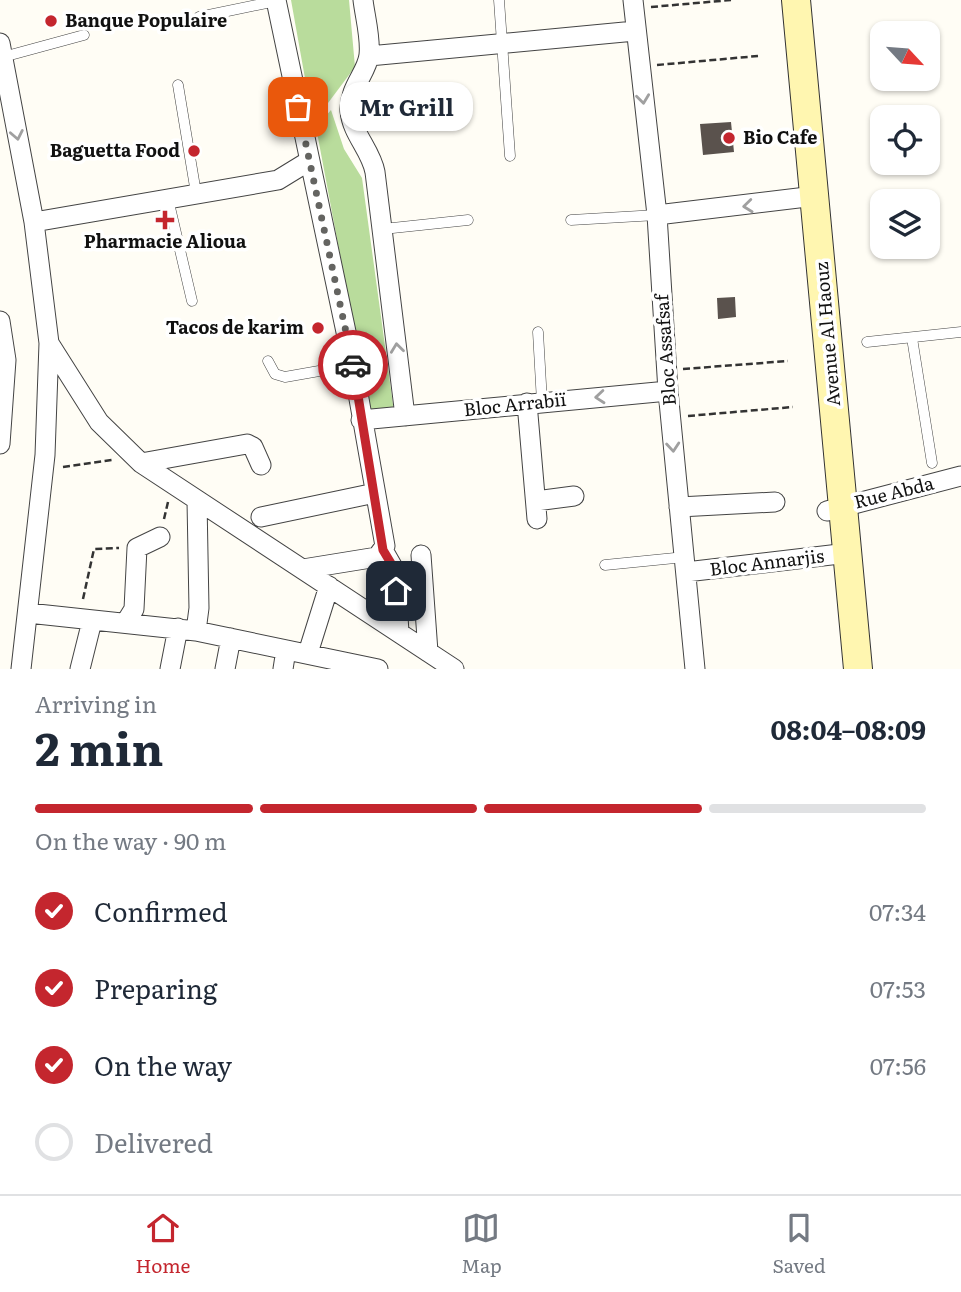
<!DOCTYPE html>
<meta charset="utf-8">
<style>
:root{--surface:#fff;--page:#f2f2f3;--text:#1f2937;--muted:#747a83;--line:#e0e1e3;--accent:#c4262e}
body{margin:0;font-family:Literata,serif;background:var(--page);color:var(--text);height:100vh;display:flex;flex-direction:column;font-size:26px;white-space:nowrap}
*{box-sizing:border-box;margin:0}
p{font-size:23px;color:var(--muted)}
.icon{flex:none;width:38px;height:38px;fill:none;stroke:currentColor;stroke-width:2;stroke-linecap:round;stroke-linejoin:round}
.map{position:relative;height:669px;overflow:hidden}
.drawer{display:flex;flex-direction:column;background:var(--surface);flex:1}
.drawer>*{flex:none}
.needle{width:46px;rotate:116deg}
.fabs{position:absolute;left:870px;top:21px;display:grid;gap:14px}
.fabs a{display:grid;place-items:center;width:70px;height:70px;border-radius:14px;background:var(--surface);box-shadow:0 2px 5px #0004;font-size:35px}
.pin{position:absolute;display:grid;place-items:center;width:60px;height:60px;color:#fff;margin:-30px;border-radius:14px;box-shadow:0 4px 10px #0006}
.courier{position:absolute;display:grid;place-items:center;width:70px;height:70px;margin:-35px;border:5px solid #c4262e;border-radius:50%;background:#fff;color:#222;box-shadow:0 2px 9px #0007}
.bubble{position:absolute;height:49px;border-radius:21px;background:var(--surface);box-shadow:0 2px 5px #0004;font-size:23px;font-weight:700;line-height:49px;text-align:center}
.summary em{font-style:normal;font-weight:700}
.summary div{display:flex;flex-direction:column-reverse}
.summary{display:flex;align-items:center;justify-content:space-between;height:119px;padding:0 35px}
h1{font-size:46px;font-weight:700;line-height:52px}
.bar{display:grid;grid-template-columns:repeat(4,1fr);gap:10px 7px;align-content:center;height:84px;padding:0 35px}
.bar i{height:9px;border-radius:5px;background:var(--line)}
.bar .on{background:var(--accent)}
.bar p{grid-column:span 4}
ol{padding:0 35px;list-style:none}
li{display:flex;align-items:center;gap:21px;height:77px}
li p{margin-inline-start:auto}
li .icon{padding:7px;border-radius:50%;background:var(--accent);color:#fff;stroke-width:4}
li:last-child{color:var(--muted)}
li i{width:38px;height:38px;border:4px solid var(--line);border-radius:50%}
.tabs{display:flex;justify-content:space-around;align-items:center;height:98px;border-top:2px solid var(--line);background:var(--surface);font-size:19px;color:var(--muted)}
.tabs a{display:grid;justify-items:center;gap:4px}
.tabs .on{color:var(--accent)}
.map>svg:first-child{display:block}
.forest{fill:#b9dc9c}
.building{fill:#5a524d}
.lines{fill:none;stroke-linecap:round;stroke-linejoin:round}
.lane-casing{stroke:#444;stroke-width:11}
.street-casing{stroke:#444;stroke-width:21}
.secondary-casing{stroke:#333;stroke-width:30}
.path{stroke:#333;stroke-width:2.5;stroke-dasharray:7 3.5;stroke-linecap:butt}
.lane{stroke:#fff;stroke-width:10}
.street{stroke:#fff;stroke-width:19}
.secondary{stroke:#fff6b0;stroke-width:28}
.oneway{stroke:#a0a0a0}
.done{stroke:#646461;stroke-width:7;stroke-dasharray:0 12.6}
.route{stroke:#c4262e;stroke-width:9}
.poi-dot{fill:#c4262e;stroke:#fff;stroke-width:2.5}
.labels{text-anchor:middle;stroke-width:7;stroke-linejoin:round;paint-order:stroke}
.poi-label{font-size:18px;font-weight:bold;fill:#111;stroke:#fff;text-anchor:start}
.street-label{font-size:18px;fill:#111;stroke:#fff}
</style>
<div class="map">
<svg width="961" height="669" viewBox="0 0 961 669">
<rect width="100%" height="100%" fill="#fffdf5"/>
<path class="forest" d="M 291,0 L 349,0 L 355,67 L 313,123 Z
M 331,110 L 344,149 L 362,178 L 395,419 L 371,420 L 316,127 Z"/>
<path class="building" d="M 731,122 L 734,152 L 703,155 L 700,124 Z
M 735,297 L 736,317 L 718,319 L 717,298 Z"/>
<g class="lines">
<defs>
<path id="lane" d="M 499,0 L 510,156
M 199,17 L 276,1
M 3,57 L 84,35
M 178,85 L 196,193
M 168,199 L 192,301
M 571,220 L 657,215
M 383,229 L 468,220
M 538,332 L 542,402
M 912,338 L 932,463
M 867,342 L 961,332
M 268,361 L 275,374 L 285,377 L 353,365
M 605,565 L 685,557"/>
<path id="street" d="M 276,0 L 353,365 L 385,546 L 377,557 L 303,569
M 363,0 C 365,17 371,38 369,55 C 367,73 349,87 350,111 C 352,134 371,150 375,172 L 405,416
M 633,0 L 657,215 L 668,391 L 695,669
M 0,43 L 34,222 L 49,343 L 45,455 L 21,669
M 369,56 L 635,31
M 657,215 L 815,196
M 34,222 L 278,180 L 309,161
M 0,321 L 6,360 L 0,444
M 49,343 L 99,422 L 141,463 L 454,669
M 527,403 L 537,519
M 361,420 L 668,391
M 141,463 L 247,444 L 253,447 L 261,465
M 536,501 L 574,496
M 679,507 L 775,502
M 827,511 L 961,476
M 261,517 L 375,493
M 383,550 L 395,571 L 399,632
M 421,555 L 428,652
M 686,572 L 848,553
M 28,613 L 196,631 L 378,669
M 126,622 L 134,609 L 137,548 L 160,537
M 196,631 L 199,608 L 197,501
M 308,653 L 329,586
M 80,669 L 92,621
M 170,669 L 178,628
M 225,669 L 231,638
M 283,669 L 286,650"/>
<path id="secondary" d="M 796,0 L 858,669"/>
</defs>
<use href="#lane" class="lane-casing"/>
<use href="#street" class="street-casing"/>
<use href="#secondary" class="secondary-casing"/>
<path class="path" d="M 651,7 L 731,0
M 657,65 L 758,56
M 683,369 L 788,361
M 688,416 L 793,407
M 63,467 L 112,460
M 164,519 L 168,502
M 83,599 L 94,549 L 119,548"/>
<use href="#lane" class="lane"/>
<use href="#street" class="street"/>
<use href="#secondary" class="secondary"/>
</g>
<defs><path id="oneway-chevron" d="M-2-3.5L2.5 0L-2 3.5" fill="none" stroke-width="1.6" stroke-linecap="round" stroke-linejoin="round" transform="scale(1.75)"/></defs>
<g class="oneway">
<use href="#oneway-chevron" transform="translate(643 99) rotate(83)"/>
<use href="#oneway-chevron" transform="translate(17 135) rotate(79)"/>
<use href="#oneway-chevron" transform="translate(748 206) rotate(174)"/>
<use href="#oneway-chevron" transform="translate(397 348) rotate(-97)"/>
<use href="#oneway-chevron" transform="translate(600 397) rotate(175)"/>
<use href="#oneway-chevron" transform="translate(673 447) rotate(85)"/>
</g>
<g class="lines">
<path class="done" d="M 298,107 L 353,365"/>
<path class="route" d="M 353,365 L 383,550 L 395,570 L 396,591"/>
</g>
<g class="poi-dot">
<circle cx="51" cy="21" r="7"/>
<circle cx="729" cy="138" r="7"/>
<circle cx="194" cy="151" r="7"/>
<path d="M161.5 209.5h7v7h7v7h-7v7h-7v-7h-7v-7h7z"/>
<circle cx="318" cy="328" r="7"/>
</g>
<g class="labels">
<g class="poi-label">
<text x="65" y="27">Banque Populaire</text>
<text x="743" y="144">Bio Cafe</text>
<text x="180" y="157" text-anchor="end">Baguetta Food</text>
<text x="165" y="248" text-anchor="middle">Pharmacie Alioua</text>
<text x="304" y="334" text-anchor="end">Tacos de karim</text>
</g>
<g class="street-label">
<text transform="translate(828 334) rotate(-95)" y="6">Avenue Al Haouz</text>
<text transform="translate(666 350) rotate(-94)" y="6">Bloc Assafsaf</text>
<text transform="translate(515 405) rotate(-6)" y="6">Bloc Arrabiï</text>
<text transform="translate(894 493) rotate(-14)" y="6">Rue Abda</text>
<text transform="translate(767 563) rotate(-7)" y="6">Bloc Annarjis</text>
</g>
</g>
</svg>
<div class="fabs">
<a><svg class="needle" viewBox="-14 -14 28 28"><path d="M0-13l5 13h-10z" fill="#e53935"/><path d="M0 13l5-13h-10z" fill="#747a83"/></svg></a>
<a><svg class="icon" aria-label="locate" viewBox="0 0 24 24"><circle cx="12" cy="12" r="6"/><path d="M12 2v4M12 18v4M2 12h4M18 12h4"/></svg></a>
<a><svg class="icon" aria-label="layers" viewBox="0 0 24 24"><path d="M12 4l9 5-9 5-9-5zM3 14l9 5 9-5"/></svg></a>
</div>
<div class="pin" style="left:298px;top:107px;background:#ea580c"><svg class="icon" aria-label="bag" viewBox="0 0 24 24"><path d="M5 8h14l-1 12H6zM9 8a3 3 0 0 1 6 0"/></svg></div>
<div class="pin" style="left:396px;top:591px;background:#1f2937"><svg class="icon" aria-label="home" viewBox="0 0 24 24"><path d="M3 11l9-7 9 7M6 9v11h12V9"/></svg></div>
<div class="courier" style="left:353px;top:365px"><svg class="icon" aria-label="car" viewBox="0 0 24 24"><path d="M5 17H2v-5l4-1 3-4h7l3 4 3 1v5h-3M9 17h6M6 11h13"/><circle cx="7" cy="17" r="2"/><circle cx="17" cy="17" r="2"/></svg></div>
<div class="bubble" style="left:340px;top:82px;width:133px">Mr Grill</div>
</div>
<section class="drawer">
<div class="summary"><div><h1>2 min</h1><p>Arriving in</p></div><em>08:04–08:09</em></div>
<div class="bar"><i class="on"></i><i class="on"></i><i class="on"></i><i></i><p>On the way · 90 m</p></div>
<ol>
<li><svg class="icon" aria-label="check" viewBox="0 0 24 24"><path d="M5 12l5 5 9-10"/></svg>Confirmed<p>07:34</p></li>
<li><svg class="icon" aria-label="check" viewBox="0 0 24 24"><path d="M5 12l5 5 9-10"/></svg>Preparing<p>07:53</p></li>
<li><svg class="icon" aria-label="check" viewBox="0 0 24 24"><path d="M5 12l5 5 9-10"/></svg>On the way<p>07:56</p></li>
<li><i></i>Delivered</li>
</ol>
</section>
<nav class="tabs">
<a class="on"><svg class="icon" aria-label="home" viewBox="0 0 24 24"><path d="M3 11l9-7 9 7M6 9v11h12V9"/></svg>Home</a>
<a><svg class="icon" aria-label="map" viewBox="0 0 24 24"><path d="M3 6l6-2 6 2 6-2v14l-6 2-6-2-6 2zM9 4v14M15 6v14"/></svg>Map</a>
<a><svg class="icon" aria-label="saved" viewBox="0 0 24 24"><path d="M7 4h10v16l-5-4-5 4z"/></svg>Saved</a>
</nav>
